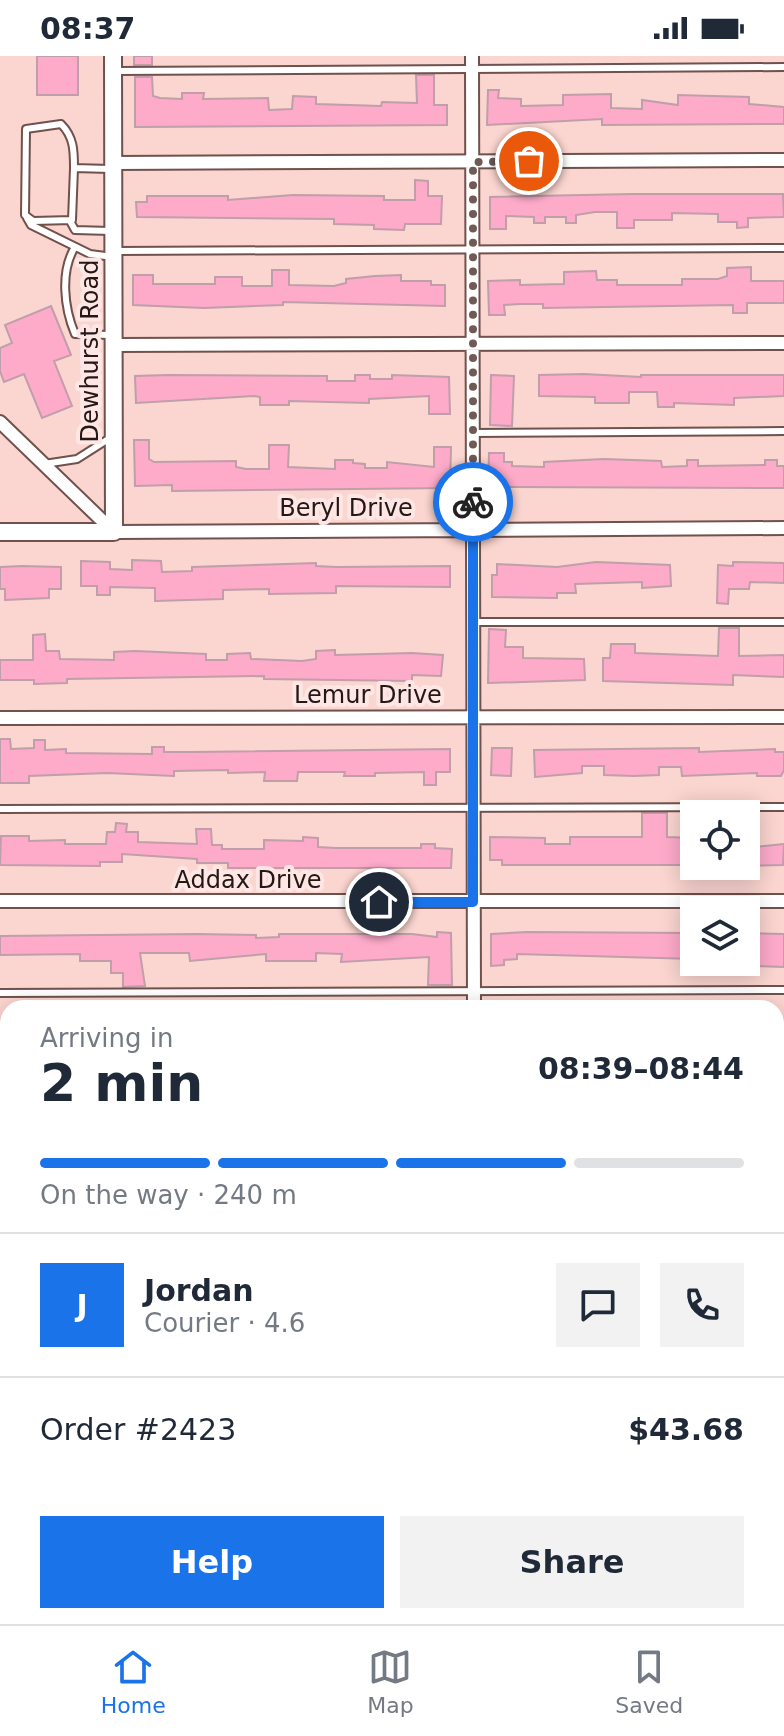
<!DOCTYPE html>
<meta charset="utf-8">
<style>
:root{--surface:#fff;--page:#f2f2f3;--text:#1f2937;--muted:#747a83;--line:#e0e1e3;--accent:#1a73e8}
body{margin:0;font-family:"DejaVu Sans",sans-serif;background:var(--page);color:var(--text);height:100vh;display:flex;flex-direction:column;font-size:30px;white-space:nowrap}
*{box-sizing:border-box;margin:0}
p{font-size:26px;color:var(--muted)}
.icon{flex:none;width:44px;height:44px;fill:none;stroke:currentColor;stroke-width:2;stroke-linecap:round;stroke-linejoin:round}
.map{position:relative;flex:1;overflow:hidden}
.drawer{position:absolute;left:0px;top:944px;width:784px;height:624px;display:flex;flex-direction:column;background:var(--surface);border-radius:24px 24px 0 0;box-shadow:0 4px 20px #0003}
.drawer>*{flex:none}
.controls{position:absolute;left:680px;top:744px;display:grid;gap:16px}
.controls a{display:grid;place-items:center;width:80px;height:80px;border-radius:0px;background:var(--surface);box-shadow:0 4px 20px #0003;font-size:40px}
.pin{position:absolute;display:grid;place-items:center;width:68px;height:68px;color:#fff;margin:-34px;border:4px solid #fff;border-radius:50%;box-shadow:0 2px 8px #0007}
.courier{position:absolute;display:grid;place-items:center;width:80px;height:80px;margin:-40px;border:6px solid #1a73e8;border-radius:50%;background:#fff;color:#222;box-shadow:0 2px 10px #0007}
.overview em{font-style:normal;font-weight:700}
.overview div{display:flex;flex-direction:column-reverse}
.overview{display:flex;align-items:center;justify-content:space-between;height:136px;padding:0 40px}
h1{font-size:52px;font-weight:700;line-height:60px}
.bar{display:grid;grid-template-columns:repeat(4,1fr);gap:12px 8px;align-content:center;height:96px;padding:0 40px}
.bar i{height:10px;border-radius:6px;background:var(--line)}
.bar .active{background:var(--accent)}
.bar p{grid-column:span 4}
.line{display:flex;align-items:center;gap:20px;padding:0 40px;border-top:2px solid var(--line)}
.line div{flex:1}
.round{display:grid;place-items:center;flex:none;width:84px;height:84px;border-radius:0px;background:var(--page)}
.primary-button{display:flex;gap:16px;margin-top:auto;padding:16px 40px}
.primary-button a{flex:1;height:92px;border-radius:0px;background:var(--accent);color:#fff;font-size:32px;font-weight:700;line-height:92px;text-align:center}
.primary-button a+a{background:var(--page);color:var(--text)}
.status{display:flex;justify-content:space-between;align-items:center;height:56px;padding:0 40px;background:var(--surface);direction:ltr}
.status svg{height:22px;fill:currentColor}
.tab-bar{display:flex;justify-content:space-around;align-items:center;height:112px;border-top:2px solid var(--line);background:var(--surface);font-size:22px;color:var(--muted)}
.tab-bar a{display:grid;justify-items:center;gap:4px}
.tab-bar .active{color:var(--accent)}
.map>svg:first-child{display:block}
.building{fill:#feabca;stroke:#c09eaa;stroke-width:2}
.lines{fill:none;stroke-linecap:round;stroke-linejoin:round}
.lane-casing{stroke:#70514c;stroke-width:10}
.street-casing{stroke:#70514c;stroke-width:16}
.secondary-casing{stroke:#70514c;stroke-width:20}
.lane{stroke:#fff;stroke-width:6}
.street{stroke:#fff;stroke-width:12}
.secondary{stroke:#fff;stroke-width:16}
.done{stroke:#6f5a56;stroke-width:8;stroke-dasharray:0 14.4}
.route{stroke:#1a73e8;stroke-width:10}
.labels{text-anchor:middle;stroke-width:8;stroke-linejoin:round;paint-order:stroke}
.street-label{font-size:24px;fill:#241715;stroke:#fde6e3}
</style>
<div class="status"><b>08:37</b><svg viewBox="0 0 49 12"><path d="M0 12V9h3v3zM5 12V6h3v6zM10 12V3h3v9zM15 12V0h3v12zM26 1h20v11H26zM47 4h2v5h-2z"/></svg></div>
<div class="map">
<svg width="784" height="1568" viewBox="0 0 784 1568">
<rect width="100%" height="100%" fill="#fbd5cf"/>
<path class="building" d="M 37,0 L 78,0 L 78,39 L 37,39 Z
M 134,0 L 152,0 L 152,9 L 134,9 Z
M 416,19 L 434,19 L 434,49 L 447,49 L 447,69 L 135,71 L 135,21 L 152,21 L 153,40 L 160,42 L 182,43 L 182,37 L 204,37 L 203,43 L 268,42 L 269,54 L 292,53 L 293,40 L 316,41 L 316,48 L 381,50 L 382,46 L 417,47 Z
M 488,34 L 499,34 L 498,42 L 521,43 L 521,50 L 563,49 L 563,39 L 611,38 L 611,52 L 642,53 L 642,44 L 678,49 L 678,39 L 749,41 L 749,48 L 784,51 L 784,68 L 602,69 L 602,63 L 487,69 Z
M 415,124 L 428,125 L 428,140 L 442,140 L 441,168 L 405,168 L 404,174 L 374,173 L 374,169 L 334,168 L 334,163 L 137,161 L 136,146 L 147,146 L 147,140 L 228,140 L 228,144 L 293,139 L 384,140 L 384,144 L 415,144 Z
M 633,138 L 783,138 L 784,161 L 748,162 L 748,171 L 737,172 L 737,166 L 718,166 L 718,158 L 672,157 L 672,164 L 634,164 L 634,172 L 617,172 L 617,156 L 595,156 L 576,159 L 576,167 L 566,167 L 566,161 L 545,161 L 545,167 L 534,167 L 534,161 L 506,160 L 506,173 L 490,173 L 490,141 Z
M 751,211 L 751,225 L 784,225 L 784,247 L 747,247 L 747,257 L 733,257 L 733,249 L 543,252 L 543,248 L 520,248 L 504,249 L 505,259 L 489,259 L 488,225 L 520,224 L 520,229 L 564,228 L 564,216 L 596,215 L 597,224 L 617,224 L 617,229 L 682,229 L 682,223 L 718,223 L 727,220 L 727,212 Z
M 272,214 L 289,214 L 289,229 L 334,230 L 346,227 L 346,223 L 375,220 L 401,219 L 401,225 L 431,225 L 431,229 L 445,229 L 445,250 L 283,246 L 283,249 L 204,252 L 133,249 L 133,219 L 153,219 L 153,228 L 215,228 L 215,221 L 242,221 L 242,230 L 272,230 Z
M 51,250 L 71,299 L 54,305 L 72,350 L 42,362 L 24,318 L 4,326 L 0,315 L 0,292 L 12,287 L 5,269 Z
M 584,318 L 641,321 L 641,319 L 784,319 L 784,340 L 734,342 L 734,349 L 674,347 L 674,351 L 658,351 L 657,336 L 629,336 L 629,347 L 595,347 L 595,341 L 539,340 L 539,319 Z
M 168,319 L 327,320 L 327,325 L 355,325 L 355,319 L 370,319 L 370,323 L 392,323 L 392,319 L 449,321 L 450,358 L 429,358 L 429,340 L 369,343 L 369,347 L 289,345 L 289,349 L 260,349 L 260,341 L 254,340 L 136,347 L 135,320 Z
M 491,319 L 514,320 L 512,370 L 490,369 Z
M 134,384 L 149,384 L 149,403 L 154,406 L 236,405 L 236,411 L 246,413 L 269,413 L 269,389 L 289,389 L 288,411 L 335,413 L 335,404 L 353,404 L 353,407 L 365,408 L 365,412 L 387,412 L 387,406 L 434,411 L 434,391 L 451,391 L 450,432 L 172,435 L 172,429 L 135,430 Z
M 489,397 L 504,397 L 504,406 L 512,406 L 512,410 L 544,411 L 544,406 L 604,403 L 661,405 L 662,411 L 687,410 L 687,404 L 698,404 L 698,410 L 765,409 L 765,404 L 777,404 L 777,410 L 784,410 L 784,432 L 488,431 Z
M 132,504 L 161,505 L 162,516 L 192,515 L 192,511 L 316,507 L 316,510 L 336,511 L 450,510 L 450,531 L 336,530 L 336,537 L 269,538 L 269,533 L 223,534 L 223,543 L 155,545 L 155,532 L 110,531 L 110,539 L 97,539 L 97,530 L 81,530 L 81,505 L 110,506 L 110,513 L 132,514 Z
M 596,506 L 670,509 L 671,530 L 642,532 L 642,526 L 575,528 L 576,537 L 557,537 L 557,542 L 492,541 L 492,519 L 497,519 L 497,508 L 557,511 Z
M 733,506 L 784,507 L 784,527 L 750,526 L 749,533 L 729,533 L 728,548 L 717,547 L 718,509 L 733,510 Z
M 22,510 L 61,511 L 61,533 L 49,533 L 49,542 L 5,544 L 5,533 L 0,533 L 0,511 Z
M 719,572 L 739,572 L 739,600 L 784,599 L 784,621 L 733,619 L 733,629 L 603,625 L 603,602 L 610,602 L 611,588 L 635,588 L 635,597 L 718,600 Z
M 489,573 L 506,574 L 505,591 L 523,591 L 523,602 L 584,603 L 585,624 L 488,627 Z
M 45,578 L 46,595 L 59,595 L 60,603 L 114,604 L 114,596 L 135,595 L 206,598 L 206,604 L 227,604 L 227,598 L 250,597 L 251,603 L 302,605 L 316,603 L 316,595 L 335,594 L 335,599 L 412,597 L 443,599 L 441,620 L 412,619 L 412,625 L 264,623 L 264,620 L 67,623 L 67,627 L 34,628 L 34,624 L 0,624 L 0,604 L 33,604 L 33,579 Z
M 0,683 L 10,683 L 11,693 L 34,692 L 34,684 L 45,684 L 45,694 L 66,693 L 66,697 L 152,698 L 152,691 L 164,691 L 164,696 L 191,696 L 450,693 L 450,716 L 436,716 L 436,729 L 424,729 L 424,716 L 375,717 L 375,720 L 344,720 L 345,716 L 298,716 L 297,725 L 264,725 L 265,716 L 228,717 L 228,714 L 174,715 L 174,720 L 107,717 L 29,720 L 29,727 L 0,727 Z
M 492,692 L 512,692 L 511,720 L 491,719 Z
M 699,692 L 699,696 L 775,693 L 775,696 L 784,696 L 784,714 L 781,720 L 757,720 L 757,717 L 682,720 L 681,711 L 659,711 L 659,719 L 634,720 L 604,719 L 604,710 L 582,710 L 582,717 L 535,721 L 534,694 Z
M 642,757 L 667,757 L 667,781 L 694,782 L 694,809 L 502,809 L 502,804 L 490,804 L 490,781 L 545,782 L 545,788 L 570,788 L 570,781 L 642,781 Z
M 116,767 L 127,768 L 126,776 L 138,776 L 138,786 L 197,788 L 196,773 L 211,773 L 212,789 L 222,789 L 222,793 L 264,793 L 264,784 L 303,785 L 303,781 L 318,782 L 318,791 L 335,792 L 421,792 L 421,788 L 435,788 L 435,792 L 452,793 L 451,812 L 228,812 L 228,807 L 197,807 L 197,803 L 122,798 L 122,806 L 100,806 L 100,810 L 0,809 L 1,780 L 29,780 L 29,785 L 65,784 L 65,788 L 106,788 L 107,776 L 115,776 Z
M 784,788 L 783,809 L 746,810 L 746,792 Z
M 437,876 L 451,877 L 452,929 L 428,929 L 429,901 L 341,906 L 342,898 L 316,897 L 316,905 L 266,905 L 266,898 L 190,905 L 189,897 L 140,897 L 145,930 L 123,931 L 123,917 L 111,917 L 111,905 L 80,905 L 80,898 L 0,899 L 0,880 L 196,878 L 256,879 L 256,882 L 279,881 L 279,878 L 412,878 L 437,881 Z
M 527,876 L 694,877 L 694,903 L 517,898 L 517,903 L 504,904 L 504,909 L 491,910 L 491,878 Z
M 746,877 L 784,878 L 784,911 L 753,910 L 753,917 L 739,917 L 738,906 L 746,906 Z"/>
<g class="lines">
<defs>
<path id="lane" d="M 116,15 L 784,11
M 74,112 L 72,164 L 33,165 L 25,159 L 26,73 L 61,68 C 74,81 74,95 74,112 L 110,113
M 27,162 L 31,169 L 90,198 L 113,201
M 70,165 L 75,174 L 110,175
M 75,191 C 60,215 64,252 75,278 L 110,279
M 116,195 L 784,192
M 473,377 L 784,375
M 44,408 L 77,403 L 110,382
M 473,566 L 784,566
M 0,753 L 784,751
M 0,937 L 784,934
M 776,1119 L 784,1119
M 0,1122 L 8,1122
M 776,1305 L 784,1305
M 0,1307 L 8,1307
M 776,1491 L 784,1491
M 0,1495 L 8,1495"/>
<path id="street" d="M 472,0 L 474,952
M 114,107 L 784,104
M 114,289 L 784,287
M 0,366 L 114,476 L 784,472
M 0,662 L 784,661
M 0,845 L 784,845
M 776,1030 L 784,1029
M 0,1032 L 8,1032
M 776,1214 L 784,1214
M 0,1216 L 8,1216
M 558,1560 L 560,1568"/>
<path id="secondary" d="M 0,476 L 114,476 L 113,0
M 776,1400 L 784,1400
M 0,1401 L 8,1401"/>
</defs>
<use href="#lane" class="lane-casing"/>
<use href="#street" class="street-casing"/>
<use href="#secondary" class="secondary-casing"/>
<use href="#lane" class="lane"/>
<use href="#street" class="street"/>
<use href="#secondary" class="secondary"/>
</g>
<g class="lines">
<path class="done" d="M 473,446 L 473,106 L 529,105"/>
<path class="route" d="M 379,846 L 473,846 L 473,446"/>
</g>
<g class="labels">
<g class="street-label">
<text transform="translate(90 295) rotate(-90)" y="8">Dewhurst Road</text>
<text x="346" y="460">Beryl Drive</text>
<text x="368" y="647">Lemur Drive</text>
<text x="248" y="832">Addax Drive</text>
</g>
</g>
</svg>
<div class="controls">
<a><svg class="icon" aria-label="locate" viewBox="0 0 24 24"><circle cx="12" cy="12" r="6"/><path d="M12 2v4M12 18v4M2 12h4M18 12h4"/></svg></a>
<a><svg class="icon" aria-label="layers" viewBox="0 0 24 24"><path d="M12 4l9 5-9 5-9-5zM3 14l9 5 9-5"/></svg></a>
</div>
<div class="pin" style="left:529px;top:105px;background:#ea580c"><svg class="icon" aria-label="bag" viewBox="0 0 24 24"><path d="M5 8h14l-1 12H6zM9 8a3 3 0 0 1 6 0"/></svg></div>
<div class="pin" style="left:379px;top:846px;background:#1f2937"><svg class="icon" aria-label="home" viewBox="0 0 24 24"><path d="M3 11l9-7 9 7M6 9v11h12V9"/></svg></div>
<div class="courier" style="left:473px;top:446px"><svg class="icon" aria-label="bike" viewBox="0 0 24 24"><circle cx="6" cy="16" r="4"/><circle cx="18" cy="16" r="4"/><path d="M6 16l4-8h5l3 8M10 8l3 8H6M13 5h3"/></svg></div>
<section class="drawer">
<div class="overview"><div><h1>2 min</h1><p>Arriving in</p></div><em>08:39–08:44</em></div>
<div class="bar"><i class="active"></i><i class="active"></i><i class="active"></i><i></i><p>On the way · 240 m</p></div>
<div class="line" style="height:144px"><b class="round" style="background:var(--accent);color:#fff">J</b><div><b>Jordan</b><p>Courier · 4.6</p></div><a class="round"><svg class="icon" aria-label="chat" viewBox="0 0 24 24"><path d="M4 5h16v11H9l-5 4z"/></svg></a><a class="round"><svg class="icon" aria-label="phone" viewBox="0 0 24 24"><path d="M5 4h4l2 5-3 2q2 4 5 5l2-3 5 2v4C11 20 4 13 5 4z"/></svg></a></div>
<div class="line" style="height:104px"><div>Order #2423</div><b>$43.68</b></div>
<div class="primary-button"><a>Help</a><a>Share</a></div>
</section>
</div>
<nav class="tab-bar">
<a class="active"><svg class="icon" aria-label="home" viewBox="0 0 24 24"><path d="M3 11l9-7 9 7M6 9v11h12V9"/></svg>Home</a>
<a><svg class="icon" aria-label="map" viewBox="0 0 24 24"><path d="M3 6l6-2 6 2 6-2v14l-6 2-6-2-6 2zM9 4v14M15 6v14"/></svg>Map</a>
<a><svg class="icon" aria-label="saved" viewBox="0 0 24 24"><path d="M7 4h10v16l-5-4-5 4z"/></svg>Saved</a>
</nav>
